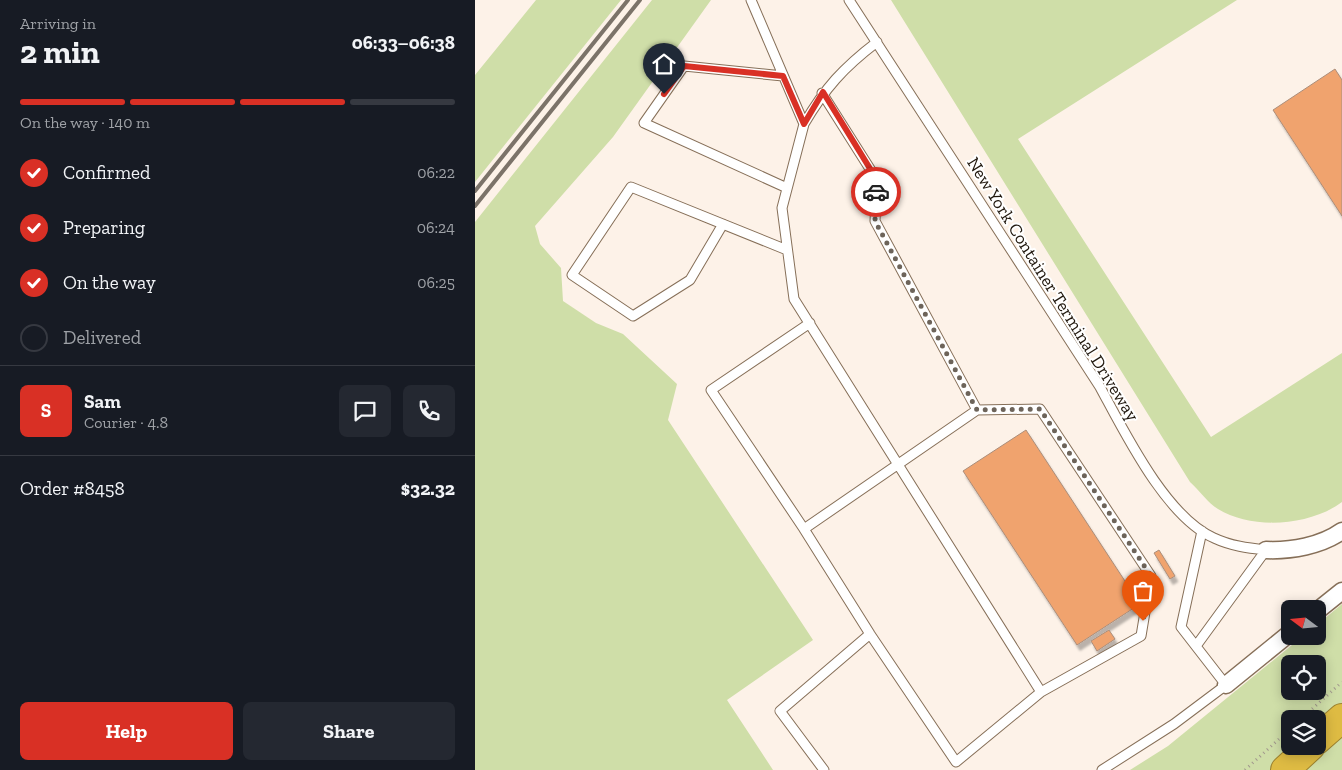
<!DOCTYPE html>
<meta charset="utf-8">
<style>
:root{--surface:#171b24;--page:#242831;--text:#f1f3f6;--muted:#9ea1a6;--line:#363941;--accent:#d93025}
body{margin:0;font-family:"Zilla Slab",serif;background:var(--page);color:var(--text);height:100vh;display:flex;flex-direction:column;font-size:19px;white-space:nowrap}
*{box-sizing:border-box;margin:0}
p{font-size:16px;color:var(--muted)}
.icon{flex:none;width:28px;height:28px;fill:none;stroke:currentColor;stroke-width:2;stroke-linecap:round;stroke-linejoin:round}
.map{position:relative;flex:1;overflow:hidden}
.side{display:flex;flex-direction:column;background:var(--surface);width:475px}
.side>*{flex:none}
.needle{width:32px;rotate:286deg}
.buttons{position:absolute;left:806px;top:600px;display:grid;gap:10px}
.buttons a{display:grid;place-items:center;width:45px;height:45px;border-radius:8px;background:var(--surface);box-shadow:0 2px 12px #0003;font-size:25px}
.pin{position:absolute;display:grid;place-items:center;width:42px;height:42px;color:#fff;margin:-51px -21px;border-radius:50% 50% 50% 0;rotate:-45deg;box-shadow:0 0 5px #0007}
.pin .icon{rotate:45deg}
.courier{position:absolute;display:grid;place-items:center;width:50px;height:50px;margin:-25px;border:4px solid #d93025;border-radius:50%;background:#fff;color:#222;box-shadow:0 1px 6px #0007}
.headline em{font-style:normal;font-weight:700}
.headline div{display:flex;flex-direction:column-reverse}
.headline{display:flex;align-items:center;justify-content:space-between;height:85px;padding:0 20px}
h1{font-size:32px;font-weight:700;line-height:38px}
.bar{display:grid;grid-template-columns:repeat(4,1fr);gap:8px 5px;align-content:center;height:60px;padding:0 20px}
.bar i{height:6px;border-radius:4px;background:var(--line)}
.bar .selected{background:var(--accent)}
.bar p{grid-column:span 4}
.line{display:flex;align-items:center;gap:12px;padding:0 20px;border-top:1px solid var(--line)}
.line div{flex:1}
.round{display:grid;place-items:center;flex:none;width:52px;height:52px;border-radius:8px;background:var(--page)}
ol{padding:0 20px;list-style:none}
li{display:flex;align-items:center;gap:15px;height:55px}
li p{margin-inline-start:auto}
li .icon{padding:5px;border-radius:50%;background:var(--accent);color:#fff;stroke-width:4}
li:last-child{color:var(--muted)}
li i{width:28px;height:28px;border:2px solid var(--line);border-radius:50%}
.primary-button{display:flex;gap:10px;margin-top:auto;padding:10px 20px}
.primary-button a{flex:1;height:58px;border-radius:8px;background:var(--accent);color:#fff;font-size:20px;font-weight:700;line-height:58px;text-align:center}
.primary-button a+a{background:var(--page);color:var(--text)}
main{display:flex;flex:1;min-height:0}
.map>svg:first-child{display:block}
.green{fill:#cfdea8;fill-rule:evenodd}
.building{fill:#f0a36e;stroke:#ab8e7b;filter:url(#shadow)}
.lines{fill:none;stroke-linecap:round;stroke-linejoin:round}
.service-casing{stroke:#866f58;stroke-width:11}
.minor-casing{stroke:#866f58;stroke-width:19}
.motorway-casing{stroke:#9c8230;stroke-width:30}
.path{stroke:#a1978d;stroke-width:3;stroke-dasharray:1 4;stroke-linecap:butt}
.service{stroke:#fff;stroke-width:9}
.minor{stroke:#fff;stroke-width:16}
.motorway{stroke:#debb43;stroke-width:28}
.rail{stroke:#7c7369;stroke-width:4}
.done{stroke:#6d645a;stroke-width:5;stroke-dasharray:0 9}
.route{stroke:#d93025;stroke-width:6}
.labels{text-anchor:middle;stroke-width:4;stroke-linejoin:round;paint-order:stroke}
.street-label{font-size:18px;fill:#20170d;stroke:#fff}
</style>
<main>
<section class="side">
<div class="headline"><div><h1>2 min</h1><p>Arriving in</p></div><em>06:33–06:38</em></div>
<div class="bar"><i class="selected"></i><i class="selected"></i><i class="selected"></i><i></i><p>On the way · 140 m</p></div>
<ol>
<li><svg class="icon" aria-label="check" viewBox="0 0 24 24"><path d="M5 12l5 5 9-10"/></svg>Confirmed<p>06:22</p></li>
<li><svg class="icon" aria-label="check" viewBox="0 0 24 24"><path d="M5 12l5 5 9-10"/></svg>Preparing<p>06:24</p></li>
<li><svg class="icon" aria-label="check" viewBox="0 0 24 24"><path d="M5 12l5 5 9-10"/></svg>On the way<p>06:25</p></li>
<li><i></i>Delivered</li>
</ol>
<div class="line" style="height:90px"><b class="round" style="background:var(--accent);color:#fff">S</b><div><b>Sam</b><p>Courier · 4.8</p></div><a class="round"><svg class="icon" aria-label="chat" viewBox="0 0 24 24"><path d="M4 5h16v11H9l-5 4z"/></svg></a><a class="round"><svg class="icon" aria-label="phone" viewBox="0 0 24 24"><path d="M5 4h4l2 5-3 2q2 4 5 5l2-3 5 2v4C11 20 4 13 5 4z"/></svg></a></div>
<div class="line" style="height:65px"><div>Order #8458</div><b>$32.32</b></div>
<div class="primary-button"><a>Help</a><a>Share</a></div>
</section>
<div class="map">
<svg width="867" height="770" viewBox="0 0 867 770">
<defs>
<filter id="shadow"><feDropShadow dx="3" dy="5.5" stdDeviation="1" flood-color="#0004"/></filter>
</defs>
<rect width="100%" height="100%" fill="#fdf2e8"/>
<path class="green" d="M 61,0 L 146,0 L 0,182 L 0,75 Z
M 177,0 L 236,0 L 138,137 L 60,226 L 65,244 L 86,268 L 88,301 L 121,323 L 148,334 L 202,384 L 193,420 L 338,640 L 252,700 L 298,770 L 0,770 L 0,222 Z
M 416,0 L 762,0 L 543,139 L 736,437 L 867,353 L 867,502 C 835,526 777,530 743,509 C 733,503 724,490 715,482 Z
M 867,604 L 867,770 L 655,770 L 693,746 L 828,636 L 842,636 L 843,624 ZM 815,664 L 842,664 L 842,691 L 815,691 ZM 815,719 L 842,719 L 842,746 L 815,746 Z"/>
<path class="building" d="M 860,69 L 867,80 L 867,216 L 798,110 Z
M 551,430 L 665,604 L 602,645 L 488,471 Z
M 684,550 L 700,576 L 695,579 L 679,553 Z
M 634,630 L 640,639 L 622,651 L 616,641 Z"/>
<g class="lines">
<defs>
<path id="service" d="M 276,0 L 329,124 C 350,88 368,68 402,42
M 374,0 L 625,387 C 650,433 691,517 739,538 C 756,546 773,548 791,550 L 721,646
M 308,76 L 209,66 L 169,123 L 312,188
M 329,124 L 307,208 L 319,299 L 566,692 L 666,636 L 676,576 L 565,409 L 502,410 L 400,221 L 402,180 L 347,93
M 248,224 L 215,280 L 158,316 L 97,275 L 156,187 L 312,250
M 502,410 L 329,529 L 395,634 L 481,762 L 566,692
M 329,529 L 236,390 L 335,323
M 349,770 L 305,711 L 395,634
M 627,770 L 699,724 L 751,685 L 706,627 L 727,531"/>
<path id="minor" d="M 791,550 C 816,551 846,546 867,531
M 842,611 L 867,591
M 751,685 L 815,633"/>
<path id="motorway" d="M 842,740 L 867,718
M 810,770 L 836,746"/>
</defs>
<use href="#service" class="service-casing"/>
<use href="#minor" class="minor-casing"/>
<use href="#motorway" class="motorway-casing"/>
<path class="path" d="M 826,719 L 867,682
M 770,770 L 815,729"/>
<use href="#service" class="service"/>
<use href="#minor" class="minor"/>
<use href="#motorway" class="motorway"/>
<path class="rail" d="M 0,191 L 153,0
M 0,206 L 165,0"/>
</g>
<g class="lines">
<path class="done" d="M 401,192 L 400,221 L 502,410 L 565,409 L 676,576 L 668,621"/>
<path class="route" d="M 189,94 L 209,66 L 308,76 L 329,124 L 348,92 L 402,180 L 401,192"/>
</g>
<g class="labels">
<g class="street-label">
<text transform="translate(578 289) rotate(58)" y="6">New York Container Terminal Driveway</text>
</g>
</g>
</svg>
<div class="buttons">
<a><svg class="needle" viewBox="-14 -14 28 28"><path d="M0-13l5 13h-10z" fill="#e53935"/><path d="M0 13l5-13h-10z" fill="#9ea1a6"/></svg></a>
<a><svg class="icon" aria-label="locate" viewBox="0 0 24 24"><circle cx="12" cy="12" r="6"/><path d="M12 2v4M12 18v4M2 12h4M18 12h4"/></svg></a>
<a><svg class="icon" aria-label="layers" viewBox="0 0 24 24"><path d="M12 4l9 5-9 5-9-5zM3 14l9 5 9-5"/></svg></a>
</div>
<div class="pin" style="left:668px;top:621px;background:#ea580c"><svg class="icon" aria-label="bag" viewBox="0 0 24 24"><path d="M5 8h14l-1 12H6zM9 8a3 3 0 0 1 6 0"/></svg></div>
<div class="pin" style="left:189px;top:94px;background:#1f2937"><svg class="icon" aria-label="home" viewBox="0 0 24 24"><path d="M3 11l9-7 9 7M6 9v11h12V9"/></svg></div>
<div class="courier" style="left:401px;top:192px"><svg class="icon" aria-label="car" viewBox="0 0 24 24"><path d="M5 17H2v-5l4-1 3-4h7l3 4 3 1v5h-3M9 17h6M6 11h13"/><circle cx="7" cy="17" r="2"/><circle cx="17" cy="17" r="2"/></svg></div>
</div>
</main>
